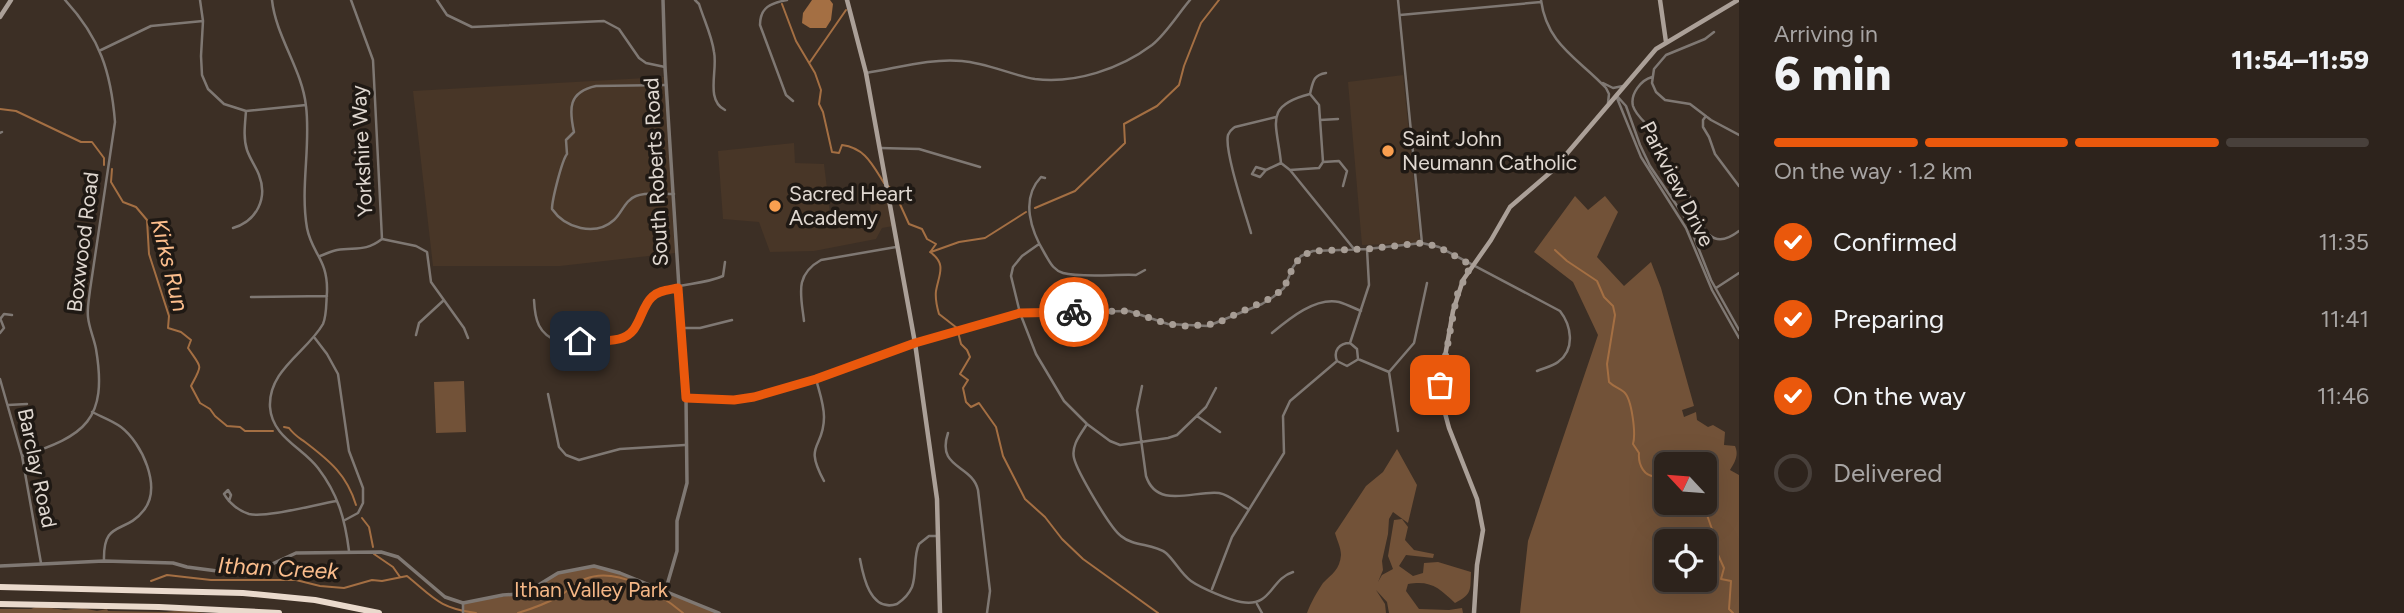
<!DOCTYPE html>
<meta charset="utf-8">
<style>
:root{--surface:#2d231c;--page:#392f29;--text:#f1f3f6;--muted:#a7a4a3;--line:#48403b;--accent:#ea580c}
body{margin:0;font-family:Figtree,sans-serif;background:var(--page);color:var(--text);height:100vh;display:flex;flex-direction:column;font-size:26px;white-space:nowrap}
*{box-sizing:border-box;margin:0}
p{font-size:23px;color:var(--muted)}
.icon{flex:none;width:38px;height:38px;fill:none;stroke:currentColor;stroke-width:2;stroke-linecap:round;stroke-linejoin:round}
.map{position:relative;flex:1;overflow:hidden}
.sheet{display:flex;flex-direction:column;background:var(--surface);width:665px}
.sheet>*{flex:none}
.needle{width:46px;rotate:296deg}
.controls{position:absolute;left:1654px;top:452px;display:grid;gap:14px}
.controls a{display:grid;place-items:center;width:63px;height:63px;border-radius:10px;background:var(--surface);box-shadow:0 7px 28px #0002,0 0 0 2px var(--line);font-size:35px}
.pin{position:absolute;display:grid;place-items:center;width:60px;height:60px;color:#fff;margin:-30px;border-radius:14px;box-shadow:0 4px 10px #0006}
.courier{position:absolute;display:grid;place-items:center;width:70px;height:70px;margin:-35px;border:5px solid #ea580c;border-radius:50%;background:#fff;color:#222;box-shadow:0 2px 9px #0007}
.overview em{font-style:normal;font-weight:800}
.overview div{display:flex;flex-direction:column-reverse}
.overview{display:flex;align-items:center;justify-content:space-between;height:119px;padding:0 35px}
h1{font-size:46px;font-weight:800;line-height:52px}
.bar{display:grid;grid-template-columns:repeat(4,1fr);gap:10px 7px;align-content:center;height:84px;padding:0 35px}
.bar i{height:9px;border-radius:5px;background:var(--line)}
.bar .selected{background:var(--accent)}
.bar p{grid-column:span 4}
ol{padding:0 35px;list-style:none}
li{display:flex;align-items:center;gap:21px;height:77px}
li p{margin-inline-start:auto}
li .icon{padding:7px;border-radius:50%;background:var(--accent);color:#fff;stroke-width:4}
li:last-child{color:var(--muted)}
li i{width:38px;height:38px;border:4px solid var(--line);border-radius:50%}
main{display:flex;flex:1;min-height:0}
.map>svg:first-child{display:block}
.built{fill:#483627}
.green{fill:#725238;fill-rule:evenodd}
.water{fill:#a46f43}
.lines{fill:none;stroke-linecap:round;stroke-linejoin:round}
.stream{stroke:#a46f43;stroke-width:2}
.minor{stroke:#7f7873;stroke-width:2.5}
.tertiary{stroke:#7f7873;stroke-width:3.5}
.secondary{stroke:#aba098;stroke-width:4.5}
.motorway{stroke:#eadacd;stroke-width:6}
.done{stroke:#a79d95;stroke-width:7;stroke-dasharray:0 12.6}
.route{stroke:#ea580c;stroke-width:9}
.poi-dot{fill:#fa9f4f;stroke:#1f1914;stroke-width:2.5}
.labels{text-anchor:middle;stroke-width:7;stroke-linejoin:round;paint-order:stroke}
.poi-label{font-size:21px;fill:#e0d8d1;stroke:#1f1914;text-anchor:start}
.street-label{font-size:21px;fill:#e0d8d1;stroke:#1f1914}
.park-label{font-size:21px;fill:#f5b786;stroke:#1f1914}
.water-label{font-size:23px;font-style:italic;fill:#fbbd8c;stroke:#1f1914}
</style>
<main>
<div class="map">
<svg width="1739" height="613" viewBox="0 0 1739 613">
<rect width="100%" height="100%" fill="#3c2f25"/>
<path class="built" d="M 1403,75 L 1420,241 L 1417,243 L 1362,245 L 1348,82 Z
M 664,77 L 675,253 L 560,266 L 433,266 L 413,91 Z
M 794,143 L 795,163 L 824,164 L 831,222 L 870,217 L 871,195 L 886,192 L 893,226 L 882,228 L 876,239 L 814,251 L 770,252 L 759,222 L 723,219 L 718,151 Z"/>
<path class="green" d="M 1575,196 L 1588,210 L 1605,196 L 1618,212 L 1597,257 L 1624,286 L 1651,262 L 1661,288 L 1694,406 L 1682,410 L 1684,417 L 1696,412 L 1697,420 L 1708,427 L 1713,425 L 1725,432 L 1724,445 L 1735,446 C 1739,455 1735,462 1730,470 L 1739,475 L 1739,613 L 1520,613 L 1528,541 L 1598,335 L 1573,282 L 1534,252 ZM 1666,464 L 1704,464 L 1704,502 L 1666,502 ZM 1666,541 L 1704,541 L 1704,579 L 1666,579 Z
M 464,381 L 466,432 L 436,433 L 434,382 Z
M 1397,449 L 1417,485 L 1408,523 L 1393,512 L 1389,519 L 1388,534 L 1382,561 L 1383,570 L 1378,582 L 1382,575 L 1393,569 L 1388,556 L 1394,520 L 1402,519 L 1408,527 L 1405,540 L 1414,550 L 1434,554 L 1433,558 L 1406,555 L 1399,566 L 1413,576 L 1423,573 L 1424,563 L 1438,562 L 1471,572 C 1470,589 1473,594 1455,603 C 1439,588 1431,580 1408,584 L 1406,591 L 1419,609 L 1449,610 L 1462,608 L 1463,613 L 1389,613 L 1387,602 L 1376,590 L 1385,604 L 1386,613 L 1307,613 C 1310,604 1318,590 1323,583 C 1332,574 1340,569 1341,555 C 1341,548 1337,540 1335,533 L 1366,486 L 1383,472 Z
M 594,566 L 620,574 L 719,613 L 463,613 L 463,603 L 519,594 L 558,573 Z
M 38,606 L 65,610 L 82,608 L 97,611 L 107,609 L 108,611 L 166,612 L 182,610 L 204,613 L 0,613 L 0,609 L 31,609 Z"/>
<path class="water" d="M 812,0 L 830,0 L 833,4 L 831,20 L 826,28 L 810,28 L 802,23 L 803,13 Z"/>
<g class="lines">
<path class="stream" d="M 782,4 L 796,41 L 815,73 L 821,90 L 819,104 L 823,112 L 832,152 L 839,153 L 842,145 C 865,148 872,164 884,183
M 810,62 L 846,10
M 0,109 L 16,111 L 81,142 L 92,142 L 104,158 L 104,165
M 112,169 L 111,182 L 123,202 L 136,207 L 147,220 L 149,254 L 169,316 L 168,328 L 181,332 L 191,340 L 188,348 C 202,369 203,363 191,386 L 200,403 L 210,409 L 215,416 L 227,426 L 240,427 L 245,431 L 273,431
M 888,186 L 894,191 L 909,224 L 922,229 L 927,239 L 936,244 L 931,251
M 1035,208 L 1075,191 L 1125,143 L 1124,124 L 1157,106 L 1179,85 L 1184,66 L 1201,23 L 1219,0
M 1555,250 L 1567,261 L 1597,281 L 1604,297 L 1613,306 L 1615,315 L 1607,364 L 1609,382 C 1614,387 1619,388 1624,392 C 1632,399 1636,434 1633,444 L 1639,453 C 1638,464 1644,478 1657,476 L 1666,486
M 930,252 C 947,264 939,274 936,291 C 935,299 937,307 939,314 L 957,328 L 961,344 L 967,350 L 970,357 L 960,374 L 968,380 L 963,388 L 966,402 L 971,407 L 979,403 L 996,427 L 1003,456 L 1025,499 L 1045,517 L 1062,539 L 1083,559 L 1158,613
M 931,252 L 959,242 L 985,238 L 1026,212
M 284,427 L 289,428 C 294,435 298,437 305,442 C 330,461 347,475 356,505
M 1675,502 L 1707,515 L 1713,532 L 1710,537 L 1724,568 L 1721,579 L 1731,581 L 1729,609 L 1733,613
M 362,518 L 369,527 L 373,547
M 374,554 L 393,567 L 400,577
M 151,581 L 167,575 L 211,580 L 296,580 L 320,586 L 344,588 L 372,580 L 382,581 L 407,576 C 434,598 439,608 476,613
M 518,613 C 531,609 545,604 558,597 C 567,592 575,583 585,579 C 617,566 659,593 683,613"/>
<path class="minor" d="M 200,0 L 203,21 L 201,56 L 202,75 L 208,89 L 224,104 L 246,111 L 306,105
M 272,0 C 276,37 302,69 306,106 C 311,146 300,187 307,228 C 312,254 328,259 327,292 C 326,302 327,315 323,324 C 307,352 268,370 270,407 C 272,437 302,447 318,468 C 338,494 345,519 349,551
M 351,0 L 373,60 L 382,239
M 437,0 L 447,15 L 472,27 L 604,21 L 619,29 L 639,58 L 646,63 L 665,67
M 695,0 L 699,4 C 704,20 712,36 714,52 C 718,70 705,100 725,110
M 787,0 C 771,3 760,7 760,25 L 786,95 L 793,101
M 1398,0 L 1422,243
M 1541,0 C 1547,45 1578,58 1606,88 L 1609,94 L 1608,103
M 1400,15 L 1541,2
M 1714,32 L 1705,39 L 1666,55 L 1654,69 L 1652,83 L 1656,92 L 1665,100 L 1690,104 L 1711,120 L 1739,135
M 101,50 L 151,26 L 203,21
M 866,73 C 898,68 930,58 962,61 C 987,63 1011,75 1035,79 C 1075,84 1120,69 1152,45 C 1166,34 1178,14 1190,0
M 1652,77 C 1641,80 1630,94 1633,106 C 1637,119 1651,125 1656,136 C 1662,146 1662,157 1667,167 C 1673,178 1685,186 1690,197 C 1700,219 1707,256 1739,231
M 1603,83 L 1613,88 L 1623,86
M 666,85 L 596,86 C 568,92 569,109 574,132 L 566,140 L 567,154 C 562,160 552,200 552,209 C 565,228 595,237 614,220 C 622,213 625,200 636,196 C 647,192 662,194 674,194
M 1310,94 L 1319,105 L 1323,162 L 1319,168 L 1290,170 L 1281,163 C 1277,123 1263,106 1310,94 Z
M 1310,94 C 1313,82 1313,75 1326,73
M 1617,96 L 1626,106 L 1640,145 L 1650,166 L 1688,222 L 1711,280 L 1739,330
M 1617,98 L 1641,157 L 1686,228 L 1712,290 L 1739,338
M 1706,116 L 1703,120 L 1703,127 L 1709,137 L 1715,154 L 1739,186
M 1320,120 L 1338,119
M 0,133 L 2,132
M 880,148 L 919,149 L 980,167
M 1323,162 L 1339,161 L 1347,171 L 1343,186
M 1266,170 L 1260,177 L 1252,174 L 1256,167 L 1266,170 L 1281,163
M 1290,170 L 1354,249
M 1045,178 L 1041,177 C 1020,199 1031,231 1045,254 C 1050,262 1053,270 1063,273 C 1081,278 1116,274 1136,275 L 1145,270
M 233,228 C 257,221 268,198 259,175 C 256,167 250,159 247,150 C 243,138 245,124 246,111
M 1251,233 C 1246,215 1224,151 1228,135 C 1230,130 1231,130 1235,127 L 1276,117
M 382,239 L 416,246 L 427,252 L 431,282 L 464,328 L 468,338
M 1039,244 L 1022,256 L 1013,267 L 1011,276 L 1020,313 L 1036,354 L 1064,401 L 1087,424 L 1110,441 L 1120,445 L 1168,438 L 1177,435 L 1206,407 L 1216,388
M 320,256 C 326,254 331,251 337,250 C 356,247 365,252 382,239
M 1716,288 L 1739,273
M 251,297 L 327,296
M 534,300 C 535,320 538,334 559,342 C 576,341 615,344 628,335 C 643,324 642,299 659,292 C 679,283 703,285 723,276 L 725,262
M 0,318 L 4,328 L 0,333
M 1,318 L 4,314 L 12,315
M 804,321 C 801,295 794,275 821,260 L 896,247
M 682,328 L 700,328 L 732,320
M 1272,333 C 1289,319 1315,297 1339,302 C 1346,304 1354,308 1361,311
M 416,335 L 419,323 L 444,300
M 314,337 L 327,354 L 338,374 L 349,451 L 363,488 L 363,503 L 358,513 L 345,520
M 1350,343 L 1369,285 L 1367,249
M 1350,343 L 1357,349 L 1358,359
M 1358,359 L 1389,372 L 1398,431
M 1337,361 C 1333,351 1339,343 1350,343
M 1337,361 L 1347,366 L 1357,360
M 1389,372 L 1414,343 L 1427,283
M 0,379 L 22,456 L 41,563
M 816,379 C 819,391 824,404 824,417 C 824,450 803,442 824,481
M 1142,386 L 1137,410 L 1146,476 C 1157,510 1195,490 1219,493 C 1230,495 1239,504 1248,509
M 548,394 L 559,447 L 566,455 L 579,460 L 620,449 L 685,445
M 686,398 L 734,400 L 754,397 L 816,379 L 915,343 L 1020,313 L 1129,311 L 1168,324 L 1208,326 L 1262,304 L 1273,297 L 1284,288 L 1293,267 L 1301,256 L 1313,251 L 1367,249 L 1422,243 L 1439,247 L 1560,311 C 1571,325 1576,349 1558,362 C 1553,366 1544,368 1537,371
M 8,405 L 27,404
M 92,412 C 102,417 113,421 121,427 C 142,443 162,487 144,510 C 125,535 103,519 104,560
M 1197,416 L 1220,432
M 1087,424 C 1081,434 1071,445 1074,458 C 1077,471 1110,528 1121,536 C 1134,547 1153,543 1166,553 C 1175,561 1181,574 1191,581 C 1201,588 1229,600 1241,602 C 1272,608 1270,579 1293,572
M 948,433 C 936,469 972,464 978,490 L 990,591 L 987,613
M 22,456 C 85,436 108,420 96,349 C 94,338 89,328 88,317 C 87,309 89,299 90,290 L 115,122 C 111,72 100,38 65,0
M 229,501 L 231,495 L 228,490 L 224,494 C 229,503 239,511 249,514 C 267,518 317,504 337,501
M 860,559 C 863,575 870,613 897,604 C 903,600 909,594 912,587 C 917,573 913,557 919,544 L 929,536 L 938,536
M 1212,589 L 1232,537 L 1284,453 L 1283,416 L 1290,401 L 1337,361
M 463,603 L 463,613
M 1257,604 L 1262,613"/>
<path class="tertiary" d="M 663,0 L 665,67 L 686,398 L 687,483 L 677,521 L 677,551 L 665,592
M 0,566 L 104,561 L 173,563 L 187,567 L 240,574 L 257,571 L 296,553 L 381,552 L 398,557 L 445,597 L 463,603 L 503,595 L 519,594 L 532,589 L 558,573 L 594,566 L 620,573 L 719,613"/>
<path class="secondary" d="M 847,0 L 866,73 L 915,343 L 937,499 L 940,613
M 1660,0 L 1666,42
M 0,17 L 11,0
M 1474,613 L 1477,565 L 1483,530 L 1477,499 L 1449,428 L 1442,402 L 1440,385 L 1453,311 L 1463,280 L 1491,240 L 1510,207 L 1552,171 L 1656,49 L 1738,0"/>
<path class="motorway" d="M 0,587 L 243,593 L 315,600 L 379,613
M 0,604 L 159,607 L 279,613"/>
</g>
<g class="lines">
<path class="done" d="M 1074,312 L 1129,311 L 1168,324 L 1186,326 L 1215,324 L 1273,297 L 1284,288 L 1293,267 L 1301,256 L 1313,251 L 1367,249 L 1422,243 L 1439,247 L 1471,265 L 1457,295 L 1440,385"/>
<path class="route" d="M 580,341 C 592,341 607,342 619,339 C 641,334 639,309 652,297 C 659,290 669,290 678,288 L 686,398 L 734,400 L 754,397 L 816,379 L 915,343 L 1020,313 L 1074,312"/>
</g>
<g class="poi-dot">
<circle cx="1388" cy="151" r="7"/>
<circle cx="775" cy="206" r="7"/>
</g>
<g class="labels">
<g class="poi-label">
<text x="1402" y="146">Saint John<tspan x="1402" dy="24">Neumann Catholic</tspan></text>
<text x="789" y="201">Sacred Heart<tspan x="789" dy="24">Academy</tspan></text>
</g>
<g class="street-label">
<text transform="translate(362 151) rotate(-93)" y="7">Yorkshire Way</text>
<text transform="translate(656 172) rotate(-93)" y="7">South Roberts Road</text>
<text transform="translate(1677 184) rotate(63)" y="7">Parkview Drive</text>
<text transform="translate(83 242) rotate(-83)" y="7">Boxwood Road</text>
<text transform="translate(37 468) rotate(78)" y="7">Barclay Road</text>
</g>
<g class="park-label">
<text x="591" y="597">Ithan Valley Park</text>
</g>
<g class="water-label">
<text transform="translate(170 265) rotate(76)" y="8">Kirks Run</text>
<text transform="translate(278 568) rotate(3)" y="8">Ithan Creek</text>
</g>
</g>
</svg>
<div class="controls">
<a><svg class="needle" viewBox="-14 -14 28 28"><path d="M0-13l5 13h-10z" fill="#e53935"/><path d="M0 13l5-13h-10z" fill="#a7a4a3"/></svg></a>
<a><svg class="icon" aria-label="locate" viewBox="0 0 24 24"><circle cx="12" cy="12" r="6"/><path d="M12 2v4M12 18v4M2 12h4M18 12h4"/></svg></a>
</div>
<div class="pin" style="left:1440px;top:385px;background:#ea580c"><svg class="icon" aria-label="bag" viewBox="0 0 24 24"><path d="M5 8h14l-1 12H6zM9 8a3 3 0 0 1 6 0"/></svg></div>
<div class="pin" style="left:580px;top:341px;background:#1f2937"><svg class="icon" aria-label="home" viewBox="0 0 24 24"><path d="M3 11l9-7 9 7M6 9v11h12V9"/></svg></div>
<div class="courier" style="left:1074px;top:312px"><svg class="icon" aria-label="bike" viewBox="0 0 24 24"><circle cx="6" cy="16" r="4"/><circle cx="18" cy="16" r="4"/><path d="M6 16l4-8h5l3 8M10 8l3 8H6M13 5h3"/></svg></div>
</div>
<section class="sheet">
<div class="overview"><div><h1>6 min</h1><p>Arriving in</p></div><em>11:54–11:59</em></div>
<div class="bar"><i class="selected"></i><i class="selected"></i><i class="selected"></i><i></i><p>On the way · 1.2 km</p></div>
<ol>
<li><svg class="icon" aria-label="check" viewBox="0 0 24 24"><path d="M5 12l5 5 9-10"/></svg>Confirmed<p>11:35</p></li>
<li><svg class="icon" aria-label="check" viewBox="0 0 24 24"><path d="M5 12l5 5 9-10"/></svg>Preparing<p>11:41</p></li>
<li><svg class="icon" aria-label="check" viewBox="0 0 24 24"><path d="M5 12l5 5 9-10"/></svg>On the way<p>11:46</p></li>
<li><i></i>Delivered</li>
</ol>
</section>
</main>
